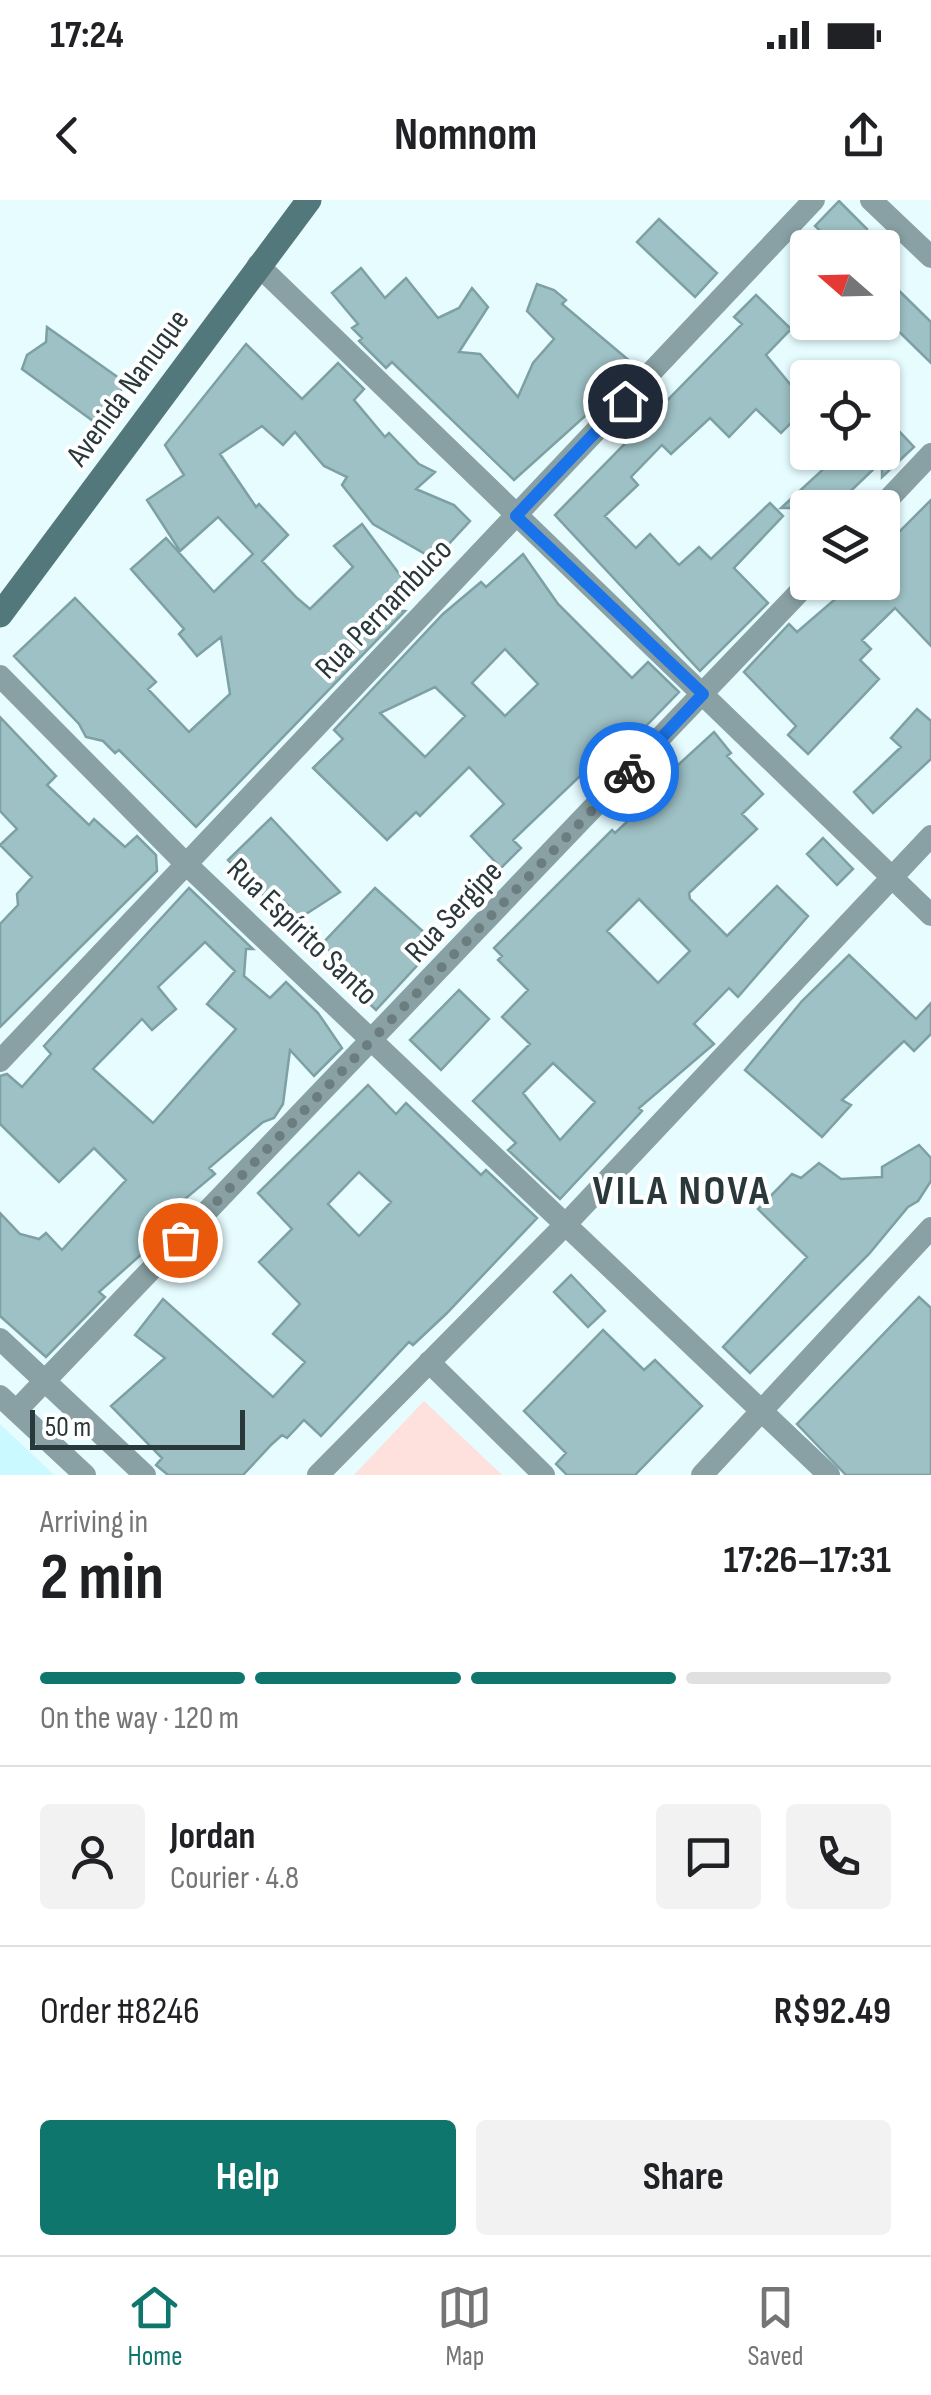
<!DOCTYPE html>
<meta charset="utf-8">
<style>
:root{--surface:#fff;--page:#f2f2f2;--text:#202124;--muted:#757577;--line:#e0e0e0;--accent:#0f766e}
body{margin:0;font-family:"Sofia Sans Condensed",sans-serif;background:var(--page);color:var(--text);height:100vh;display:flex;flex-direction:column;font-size:38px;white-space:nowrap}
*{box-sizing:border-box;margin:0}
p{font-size:32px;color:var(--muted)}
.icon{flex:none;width:55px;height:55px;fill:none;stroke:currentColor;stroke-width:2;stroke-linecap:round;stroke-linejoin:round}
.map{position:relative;height:1275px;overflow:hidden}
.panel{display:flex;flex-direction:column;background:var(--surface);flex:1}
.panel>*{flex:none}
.needle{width:65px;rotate:290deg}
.buttons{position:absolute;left:790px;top:30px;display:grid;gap:20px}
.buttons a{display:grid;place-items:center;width:110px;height:110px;border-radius:10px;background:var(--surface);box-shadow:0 2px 8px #0004;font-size:50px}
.scale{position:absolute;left:30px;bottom:25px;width:215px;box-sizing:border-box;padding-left:10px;border:5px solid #29383a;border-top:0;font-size:28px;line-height:35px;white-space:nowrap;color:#29383a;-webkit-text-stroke:8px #fff;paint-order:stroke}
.pin{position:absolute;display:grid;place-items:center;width:85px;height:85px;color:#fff;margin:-42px;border:5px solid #fff;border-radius:50%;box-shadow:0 2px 10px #0007}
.courier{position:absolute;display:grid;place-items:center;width:100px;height:100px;margin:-50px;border:8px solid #1a73e8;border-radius:50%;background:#fff;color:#222;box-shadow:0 2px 12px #0007}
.head em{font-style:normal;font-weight:700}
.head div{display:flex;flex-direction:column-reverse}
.head{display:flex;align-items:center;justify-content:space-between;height:170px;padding:0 40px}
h1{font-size:65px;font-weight:700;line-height:75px}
.bar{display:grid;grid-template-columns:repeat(4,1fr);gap:15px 10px;align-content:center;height:120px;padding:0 40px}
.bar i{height:12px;border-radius:8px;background:var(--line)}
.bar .selected{background:var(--accent)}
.bar p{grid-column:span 4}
.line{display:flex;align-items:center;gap:25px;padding:0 40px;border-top:2px solid var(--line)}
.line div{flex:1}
.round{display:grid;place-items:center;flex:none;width:105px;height:105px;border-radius:10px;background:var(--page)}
.action{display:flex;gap:20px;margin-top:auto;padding:20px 40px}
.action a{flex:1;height:115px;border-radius:10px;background:var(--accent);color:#fff;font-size:40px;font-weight:700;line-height:115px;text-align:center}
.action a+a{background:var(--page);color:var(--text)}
.status{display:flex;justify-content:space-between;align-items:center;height:70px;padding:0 50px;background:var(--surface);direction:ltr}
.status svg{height:28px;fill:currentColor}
header{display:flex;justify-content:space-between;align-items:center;height:130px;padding:0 40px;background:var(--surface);font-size:45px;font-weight:700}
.tab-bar{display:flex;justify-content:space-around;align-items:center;height:140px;border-top:2px solid var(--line);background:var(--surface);font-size:28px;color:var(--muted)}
.tab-bar a{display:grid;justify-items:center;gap:5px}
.tab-bar .selected{color:var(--accent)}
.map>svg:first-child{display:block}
.built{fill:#caf9ff}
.green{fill:#fee0dc}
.building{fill:#9dc1c5;stroke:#7da0a5;stroke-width:2.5;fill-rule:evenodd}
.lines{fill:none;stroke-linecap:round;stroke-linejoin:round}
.minor{stroke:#89a1a4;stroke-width:22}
.secondary{stroke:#53787c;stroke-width:25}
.done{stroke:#6b7d7f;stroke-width:10;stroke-dasharray:0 18}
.route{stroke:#1a73e8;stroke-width:12}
.labels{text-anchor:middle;stroke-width:8;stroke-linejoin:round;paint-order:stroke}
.street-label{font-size:32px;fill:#29383a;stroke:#fff}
.district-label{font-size:42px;font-weight:bold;letter-spacing:2.5px;fill:#29383a;stroke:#fff}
</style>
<div class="status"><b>17:24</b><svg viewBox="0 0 49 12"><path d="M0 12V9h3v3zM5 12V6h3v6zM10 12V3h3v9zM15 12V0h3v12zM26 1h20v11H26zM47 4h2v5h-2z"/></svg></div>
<header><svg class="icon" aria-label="back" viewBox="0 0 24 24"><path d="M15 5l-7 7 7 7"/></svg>Nomnom<svg class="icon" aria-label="share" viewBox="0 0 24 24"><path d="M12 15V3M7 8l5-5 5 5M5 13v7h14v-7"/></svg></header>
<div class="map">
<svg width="931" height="1275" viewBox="0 0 931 1275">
<rect width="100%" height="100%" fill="#e6fcff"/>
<path class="built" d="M 0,1224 L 54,1275 L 0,1275 Z"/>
<path class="green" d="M 424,1201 L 502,1275 L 354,1275 Z"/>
<path class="building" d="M 839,1 L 867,29 L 864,32 L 880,48 L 838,48 L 815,26 Z
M 659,19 L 717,73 L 695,97 L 637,42 Z
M 361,68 L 385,98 L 406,78 L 438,118 L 459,108 L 472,88 L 488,107 L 459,152 L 480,154 L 518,197 L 533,163 L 554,139 L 527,111 L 537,84 L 554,90 L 566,100 L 562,104 L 632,163 L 603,200 L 514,280 L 392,162 L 386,168 L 359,141 L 362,138 L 352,128 L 358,124 L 332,93 Z
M 882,74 L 931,122 L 931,163 L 882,115 Z
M 756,95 L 791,129 L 766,155 L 808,206 L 781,233 L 756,209 L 729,237 L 710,218 L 671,254 L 662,245 L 631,277 L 638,285 L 605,316 L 636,348 L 650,334 L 679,365 L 699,347 L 711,359 L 770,303 L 783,316 L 734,368 L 768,403 L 700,471 L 555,315 L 742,124 L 734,117 Z
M 47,127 L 126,183 L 97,224 L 22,169 L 27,155 L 46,142 Z
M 246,144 L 302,199 L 338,163 L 364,189 L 354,200 L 385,237 L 389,233 L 419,264 L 435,272 L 416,289 L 454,305 L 470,321 L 447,346 L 450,350 L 434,359 L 373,324 L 342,285 L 347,277 L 324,266 L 295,232 L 283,245 L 262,226 L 220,254 L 256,307 L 259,304 L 288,335 L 262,361 L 297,398 L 310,409 L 353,367 L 334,346 L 362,324 L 406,383 L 373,409 L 405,411 L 196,627 L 119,550 L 115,553 L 103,541 L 86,537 L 79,524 L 14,456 L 75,398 L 156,482 L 148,489 L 189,532 L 230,494 L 221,437 L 197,456 L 179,434 L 184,429 L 131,369 L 166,338 L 214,392 L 253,354 L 218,317 L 180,351 L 147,300 L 184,275 L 165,245 Z
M 882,213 L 914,247 L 882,277 L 882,261 L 833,308 L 781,308 L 829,264 L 818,252 L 882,252 Z
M 931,300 L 931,446 L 895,408 L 862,440 L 871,449 L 860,460 L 879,479 L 808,554 L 788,535 L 796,526 L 744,472 L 789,424 L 797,432 L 855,382 L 882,382 L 882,349 Z
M 523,354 L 558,404 L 632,478 L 648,462 L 679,492 L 611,562 L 603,554 L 513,640 L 521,648 L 501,668 L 471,636 L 504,604 L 469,567 L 420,616 L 416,612 L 387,640 L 313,568 L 343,539 L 334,530 L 443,414 L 481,382 L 486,387 ZM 505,449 L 538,484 L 505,516 L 472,483 ZM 435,487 L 465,516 L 425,557 L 380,513 Z
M 917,509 L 931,521 L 931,559 L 873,613 L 854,592 L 901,547 L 891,538 Z
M 0,517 L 56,576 L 47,585 L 89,625 L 94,619 L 125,647 L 137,636 L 156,655 L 157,671 L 0,827 L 0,724 L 18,705 L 17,694 L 32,677 L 0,645 L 17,629 L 0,611 Z
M 714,532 L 731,553 L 727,556 L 763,594 L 742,614 L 757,629 L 689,693 L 690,699 L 727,736 L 777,686 L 808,716 L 738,797 L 729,788 L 694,824 L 714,844 L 639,908 L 642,911 L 560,999 L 508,950 L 516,943 L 473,901 L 530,844 L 502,817 L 528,790 L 498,760 L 502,756 L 494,748 L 612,630 L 615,633 L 657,594 L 653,588 ZM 639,699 L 690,751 L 658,783 L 607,731 ZM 553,863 L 595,902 L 560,940 L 523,893 Z
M 271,618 L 340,692 L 300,718 L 275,692 L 268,700 L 228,660 Z
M 823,638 L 853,669 L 837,685 L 807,654 Z
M 189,688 L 253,749 L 246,749 L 244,776 L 270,798 L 286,782 L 318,813 L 342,848 L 314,876 L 290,850 L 283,904 L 274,918 L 263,922 L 209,968 L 215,974 L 168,1013 L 153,1044 L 99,1092 L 105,1097 L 46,1157 L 0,1116 L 0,1013 L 20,1034 L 39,1039 L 46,1033 L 62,1050 L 126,980 L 94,948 L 59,982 L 0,924 L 0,876 L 7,874 L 22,887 L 51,854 L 44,846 ZM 205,742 L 235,771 L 207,804 L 236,829 L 153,923 L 93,869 L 142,819 L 152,830 L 176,809 L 158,787 Z
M 375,688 L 437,744 L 376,810 L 343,779 L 351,770 L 322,744 Z
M 849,755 L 916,819 L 931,803 L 931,834 L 914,851 L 904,841 L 842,900 L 851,905 L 822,937 L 745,870 L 802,801 Z
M 459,790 L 489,819 L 441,870 L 410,840 Z
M 368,885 L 396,914 L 406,903 L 481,975 L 486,970 L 537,1018 L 447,1113 L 413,1145 L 409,1142 L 321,1236 L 304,1220 L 287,1238 L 282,1235 L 272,1244 L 243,1275 L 168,1275 L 156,1265 L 162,1258 L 111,1206 L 165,1158 L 135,1135 L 163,1099 L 273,1197 L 305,1162 L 273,1134 L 300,1104 L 259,1062 L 292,1029 L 258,993 ZM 359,972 L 391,1002 L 359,1036 L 328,1004 Z
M 919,945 L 931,958 L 931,981 L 918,1001 L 908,1007 L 869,1054 L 750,1173 L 723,1147 L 807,1057 L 758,1009 L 792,974 L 801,978 L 819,963 L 841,979 L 882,977 L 882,967 Z
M 571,1075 L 605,1111 L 588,1127 L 554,1092 Z
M 919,1097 L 931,1108 L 931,1275 L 846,1275 L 797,1224 Z
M 603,1130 L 644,1170 L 655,1160 L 702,1206 L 635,1275 L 567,1275 L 556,1264 L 566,1253 L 524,1211 Z"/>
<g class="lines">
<path class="minor" d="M 871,0 L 931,57
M 258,65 L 931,715
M 880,308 L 931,254
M 0,476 L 185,663 L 829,1275
M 0,861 L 814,0
M 0,1139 L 145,1275
M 429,1162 L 544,1275
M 0,1196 L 85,1275
M 16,1211 L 809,382
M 318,1275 L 566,1024 L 931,636
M 702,1275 L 931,1028"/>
<path class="secondary" d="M 0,415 L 309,0"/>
</g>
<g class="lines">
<path class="done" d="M 180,1040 L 629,572"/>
<path class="route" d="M 625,201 L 516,316 L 703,494 L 629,572"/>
</g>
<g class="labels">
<g class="street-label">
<text transform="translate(127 187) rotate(-54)" y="11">Avenida Nanuque</text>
<text transform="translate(383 408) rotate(-46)" y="11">Rua Pernambuco</text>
<text transform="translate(453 711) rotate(-47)" y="11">Rua Sergipe</text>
<text transform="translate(303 731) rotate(44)" y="11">Rua Espírito Santo</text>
</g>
<g class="district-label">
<text x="682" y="1004">VILA NOVA</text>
</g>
</g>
</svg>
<div class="buttons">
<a><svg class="needle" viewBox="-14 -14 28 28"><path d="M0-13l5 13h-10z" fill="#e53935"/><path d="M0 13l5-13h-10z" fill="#757577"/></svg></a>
<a><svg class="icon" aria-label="locate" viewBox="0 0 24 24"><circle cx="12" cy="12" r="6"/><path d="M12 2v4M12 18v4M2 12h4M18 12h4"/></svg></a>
<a><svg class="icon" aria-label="layers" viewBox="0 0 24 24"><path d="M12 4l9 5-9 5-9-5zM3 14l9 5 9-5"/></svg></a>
</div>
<div class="scale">50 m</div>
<div class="pin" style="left:180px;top:1040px;background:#ea580c"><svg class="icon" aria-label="bag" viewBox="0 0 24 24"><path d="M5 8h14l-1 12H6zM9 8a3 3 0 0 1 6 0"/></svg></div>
<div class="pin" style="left:625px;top:201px;background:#1f2937"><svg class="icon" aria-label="home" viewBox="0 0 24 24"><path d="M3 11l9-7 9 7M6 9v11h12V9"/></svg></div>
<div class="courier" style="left:629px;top:572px"><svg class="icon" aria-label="bike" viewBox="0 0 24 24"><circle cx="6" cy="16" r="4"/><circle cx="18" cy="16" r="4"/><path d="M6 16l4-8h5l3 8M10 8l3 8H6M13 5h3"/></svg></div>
</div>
<section class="panel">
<div class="head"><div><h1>2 min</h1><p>Arriving in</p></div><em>17:26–17:31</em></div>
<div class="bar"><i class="selected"></i><i class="selected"></i><i class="selected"></i><i></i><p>On the way · 120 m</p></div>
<div class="line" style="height:180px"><a class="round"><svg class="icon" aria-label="person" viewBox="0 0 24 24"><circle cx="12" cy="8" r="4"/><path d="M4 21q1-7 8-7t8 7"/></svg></a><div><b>Jordan</b><p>Courier · 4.8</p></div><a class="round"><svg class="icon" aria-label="chat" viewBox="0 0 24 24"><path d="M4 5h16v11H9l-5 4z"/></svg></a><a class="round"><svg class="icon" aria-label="phone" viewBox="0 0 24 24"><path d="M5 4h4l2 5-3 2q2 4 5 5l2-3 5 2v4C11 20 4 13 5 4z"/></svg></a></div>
<div class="line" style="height:130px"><div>Order #8246</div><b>R$92.49</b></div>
<div class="action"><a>Help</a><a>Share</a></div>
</section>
<nav class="tab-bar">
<a class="selected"><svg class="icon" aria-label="home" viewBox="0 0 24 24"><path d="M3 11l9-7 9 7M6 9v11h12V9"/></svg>Home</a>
<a><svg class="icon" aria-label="map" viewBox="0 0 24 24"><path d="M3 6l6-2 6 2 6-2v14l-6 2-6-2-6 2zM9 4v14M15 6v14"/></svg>Map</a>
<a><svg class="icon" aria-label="saved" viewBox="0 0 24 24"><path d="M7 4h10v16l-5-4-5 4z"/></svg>Saved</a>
</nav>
